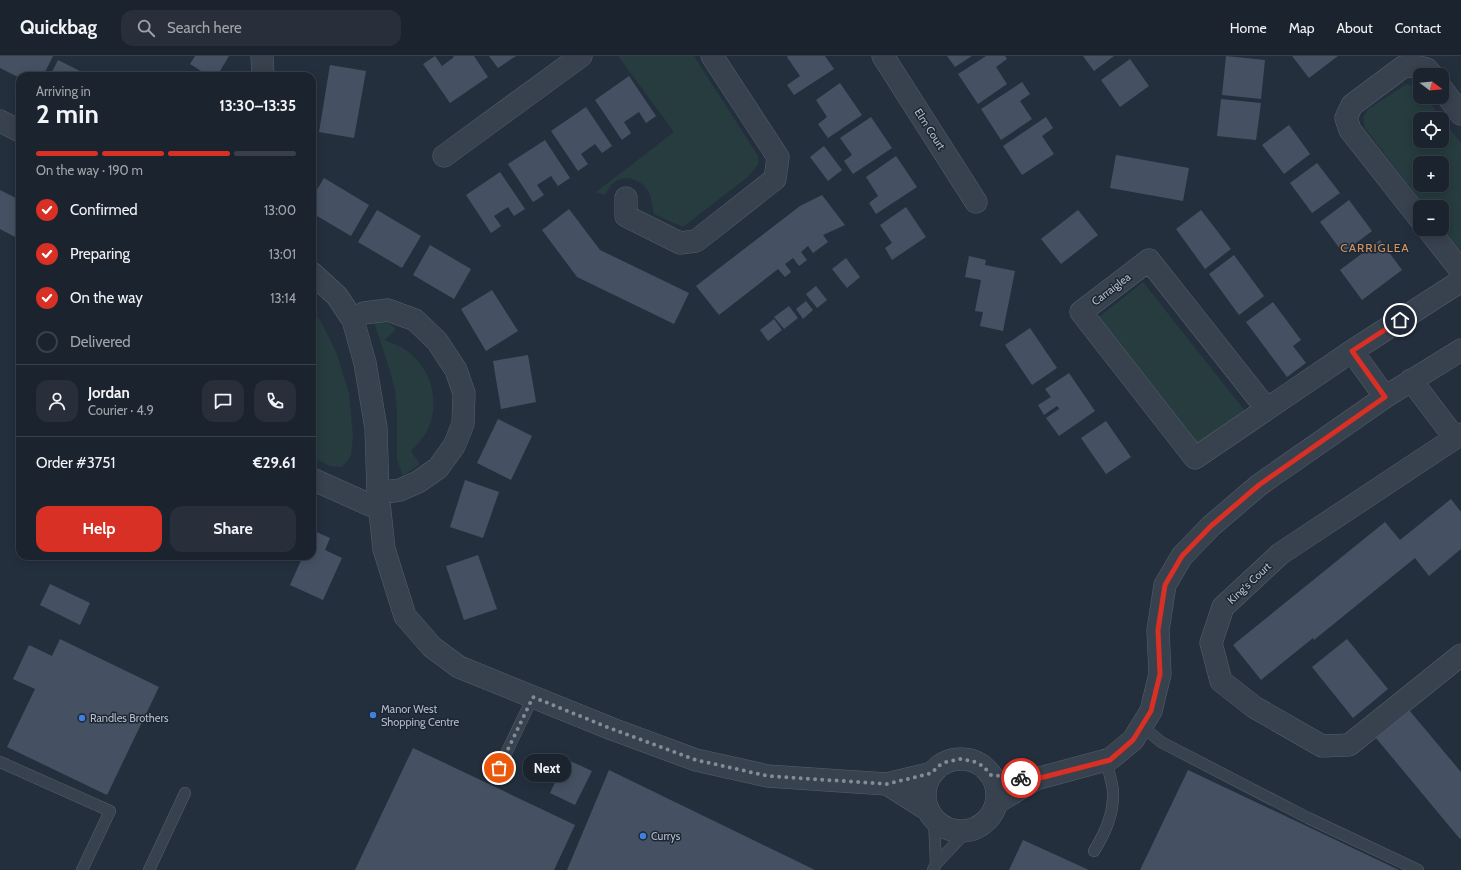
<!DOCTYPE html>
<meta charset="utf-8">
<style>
:root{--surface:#1b232e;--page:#282f3a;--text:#f1f3f6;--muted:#a0a4aa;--line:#39404a;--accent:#d93025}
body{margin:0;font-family:Cabin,sans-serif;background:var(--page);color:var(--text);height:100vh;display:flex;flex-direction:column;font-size:15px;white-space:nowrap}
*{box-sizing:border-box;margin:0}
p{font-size:13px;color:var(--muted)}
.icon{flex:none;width:22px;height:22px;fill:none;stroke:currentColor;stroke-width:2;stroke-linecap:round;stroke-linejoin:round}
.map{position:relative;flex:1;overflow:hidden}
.side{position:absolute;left:16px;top:16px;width:300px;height:488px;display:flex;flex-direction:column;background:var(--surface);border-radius:12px;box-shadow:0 2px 10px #0003,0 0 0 1px var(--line)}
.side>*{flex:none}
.needle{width:26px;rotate:106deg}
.fabs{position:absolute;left:1413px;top:12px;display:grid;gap:8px}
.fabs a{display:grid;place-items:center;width:36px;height:36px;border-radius:8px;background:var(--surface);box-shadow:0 2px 10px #0003,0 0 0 1px var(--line);font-size:20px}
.pin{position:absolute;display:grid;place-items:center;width:34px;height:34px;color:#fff;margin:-17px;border:2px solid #fff;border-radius:50%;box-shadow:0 1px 4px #0007}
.courier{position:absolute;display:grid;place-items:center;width:40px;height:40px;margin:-20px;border:3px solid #d93025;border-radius:50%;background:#fff;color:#222;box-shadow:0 1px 5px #0007}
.bubble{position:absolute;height:28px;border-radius:12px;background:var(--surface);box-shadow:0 2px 10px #0003,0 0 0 1px var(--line);font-size:13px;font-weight:700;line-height:28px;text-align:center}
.head em{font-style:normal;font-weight:700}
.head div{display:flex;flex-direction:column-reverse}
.head{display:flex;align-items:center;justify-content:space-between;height:68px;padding:0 20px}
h1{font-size:26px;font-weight:700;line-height:30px}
.bar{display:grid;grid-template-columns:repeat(4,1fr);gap:6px 4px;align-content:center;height:48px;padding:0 20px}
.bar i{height:5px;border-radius:3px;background:var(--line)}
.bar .current{background:var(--accent)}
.bar p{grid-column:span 4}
.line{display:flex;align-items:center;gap:10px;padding:0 20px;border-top:1px solid var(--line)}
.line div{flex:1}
.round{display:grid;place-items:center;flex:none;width:42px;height:42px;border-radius:12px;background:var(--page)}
ol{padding:0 20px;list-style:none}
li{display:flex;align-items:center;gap:12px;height:44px}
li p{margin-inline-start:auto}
li .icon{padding:4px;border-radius:50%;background:var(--accent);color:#fff;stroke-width:4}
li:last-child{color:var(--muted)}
li i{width:22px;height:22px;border:2px solid var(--line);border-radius:50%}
.action{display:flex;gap:8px;margin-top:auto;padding:8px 20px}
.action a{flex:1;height:46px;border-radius:12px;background:var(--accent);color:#fff;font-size:16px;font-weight:700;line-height:46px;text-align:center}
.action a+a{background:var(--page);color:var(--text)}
header{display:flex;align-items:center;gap:24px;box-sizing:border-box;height:56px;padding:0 20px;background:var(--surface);border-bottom:1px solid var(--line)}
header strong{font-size:19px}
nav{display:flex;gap:22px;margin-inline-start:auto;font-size:14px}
.search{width:280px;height:36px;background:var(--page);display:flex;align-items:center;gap:10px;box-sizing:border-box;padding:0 14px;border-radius:12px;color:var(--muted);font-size:15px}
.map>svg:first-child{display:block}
.green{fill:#263c3f;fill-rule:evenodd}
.building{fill:#455162}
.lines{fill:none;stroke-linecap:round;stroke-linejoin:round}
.lane-casing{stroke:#565f6c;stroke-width:12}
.street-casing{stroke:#565f6c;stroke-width:23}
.lane{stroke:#38414e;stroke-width:11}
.street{stroke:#38414e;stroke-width:22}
.done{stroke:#828b98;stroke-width:4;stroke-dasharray:0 7.2}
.route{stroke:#d93025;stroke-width:5}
.shop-dot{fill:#3f7fe0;stroke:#1d2633;stroke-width:1.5}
.labels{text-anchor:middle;stroke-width:3;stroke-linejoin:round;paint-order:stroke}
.street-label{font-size:11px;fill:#b4bcc9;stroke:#1d2633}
.poi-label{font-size:11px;fill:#b4bcc9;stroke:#1d2633;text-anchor:start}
.neighbourhood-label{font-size:12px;letter-spacing:1px;fill:#d59563;stroke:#1d2633}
</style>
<header>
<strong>Quickbag</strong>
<div class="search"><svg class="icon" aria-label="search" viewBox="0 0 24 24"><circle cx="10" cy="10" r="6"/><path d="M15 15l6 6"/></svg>Search here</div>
<nav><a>Home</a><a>Map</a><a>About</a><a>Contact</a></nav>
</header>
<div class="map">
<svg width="1461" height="814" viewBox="0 0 1461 814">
<rect width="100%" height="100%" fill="#242f3e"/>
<path class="green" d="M 618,0 L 694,0 L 758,100 L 758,108 L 749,120 L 683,171 L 654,158 C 652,151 652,145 650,139 C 645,124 624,116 612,128 C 609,131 607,136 605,139 L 596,136 L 674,76 Z
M 1407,28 C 1416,31 1420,30 1420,41 L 1425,41 L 1461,87 L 1461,196 L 1458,195 L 1442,173 L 1442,151 L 1425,151 L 1365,72 L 1363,62 L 1368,53 ZM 1420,63 L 1442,63 L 1442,85 L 1420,85 ZM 1420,107 L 1442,107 L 1442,129 L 1420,129 Z
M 1143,226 L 1245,355 L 1200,391 L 1099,261 Z
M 312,255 L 319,262 L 337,298 L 349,337 L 353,380 L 351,400 L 342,411 L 330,410 L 312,401 Z
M 384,264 L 396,273 L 385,284 C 394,288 403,291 410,297 C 432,315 440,347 428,373 C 424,382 417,389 411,395 L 420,408 L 403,420 L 397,404 L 397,356 L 395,335 L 390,315 L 374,266 Z"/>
<path class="building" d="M 0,0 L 53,0 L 43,20 L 20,20 L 20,22 L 0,12 Z
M 195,0 L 229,0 L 217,20 L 209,20 L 190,8 Z
M 435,0 L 442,10 L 454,1 L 453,0 L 474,0 L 488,21 L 450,47 L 423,8 Z
M 489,0 L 516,0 L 498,12 Z
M 788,0 L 825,0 L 834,13 L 794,39 L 787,29 L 800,20 L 787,1 Z
M 947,0 L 972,0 L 955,11 Z
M 986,0 L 1005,0 L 1007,3 L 996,11 L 1007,28 L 978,48 L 958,18 Z
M 1083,0 L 1114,0 L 1094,15 Z
M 1226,0 L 1265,4 L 1261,43 L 1222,39 Z
M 1292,0 L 1338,0 L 1309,22 Z
M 1130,3 L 1149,30 L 1120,51 L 1101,24 Z
M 58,4 L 82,16 L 89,20 L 50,20 Z
M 330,9 L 366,15 L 354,82 L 319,76 Z
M 629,20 L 656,60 L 646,67 L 639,56 L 624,66 L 631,77 L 622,84 L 595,44 Z
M 1022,26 L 1030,38 L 1020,45 L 1032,63 L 1001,84 L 981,53 Z
M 840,27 L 862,59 L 828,82 L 818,68 L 827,61 L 816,44 Z
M 1221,43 L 1261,47 L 1256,84 L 1217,80 Z
M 586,51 L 612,90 L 602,97 L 595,88 L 581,98 L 588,108 L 578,115 L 551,75 Z
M 871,61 L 892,92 L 853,118 L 844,105 L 852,99 L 840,82 Z
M 1046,61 L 1053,72 L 1042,80 L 1054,98 L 1022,119 L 1003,90 Z
M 1289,69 L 1310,98 L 1284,118 L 1262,89 Z
M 545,84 L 570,122 L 558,130 L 551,120 L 537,129 L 544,139 L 533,146 L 508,108 Z
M 824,90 L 842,114 L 828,125 L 810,101 Z
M 1116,99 L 1189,112 L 1183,145 L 1110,132 Z
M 896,100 L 917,131 L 876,158 L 869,147 L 878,140 L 866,121 Z
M 1317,107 L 1340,137 L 1312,157 L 1290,127 Z
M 500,116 L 525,153 L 514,160 L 508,151 L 494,160 L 501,170 L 491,177 L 466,139 Z
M 324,122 L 369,149 L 351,180 L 312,157 L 312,142 Z
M 0,134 L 20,144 L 20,172 L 15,181 L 0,173 Z
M 822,139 L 845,169 L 823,179 L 828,186 L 813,197 L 808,190 L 801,196 L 807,204 L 799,210 L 793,202 L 785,208 L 791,216 L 785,221 L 778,213 L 719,259 L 696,230 L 800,150 Z
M 1349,144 L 1372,175 L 1343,197 L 1320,166 Z
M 906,151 L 926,181 L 892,204 L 885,192 L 892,187 L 880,169 Z
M 569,153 L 600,194 L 689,237 L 674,268 L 577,221 L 542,174 Z
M 377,154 L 421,180 L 402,212 L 358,186 Z
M 1078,154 L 1098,179 L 1061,208 L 1041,183 Z
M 1201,154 L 1231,193 L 1205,213 L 1176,173 Z
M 1380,184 L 1402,214 L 1362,244 L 1340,214 Z
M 430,189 L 471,213 L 454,243 L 413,219 Z
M 1234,199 L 1264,240 L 1239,259 L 1209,218 Z
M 969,200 L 986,204 L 985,209 L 1015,215 L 1003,275 L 980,270 L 983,256 L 975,255 L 981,224 L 965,221 Z
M 846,202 L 860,221 L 847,232 L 832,213 Z
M 816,230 L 827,244 L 817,252 L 806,238 Z
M 492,234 L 518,275 L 486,295 L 461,253 Z
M 806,245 L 813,254 L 803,263 L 796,253 Z
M 1273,246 L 1301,284 L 1293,290 L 1306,307 L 1287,321 L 1246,266 Z
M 789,250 L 798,262 L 784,273 L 774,261 Z
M 774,263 L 782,274 L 768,285 L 760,274 Z
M 1030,272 L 1057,312 L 1032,329 L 1005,289 Z
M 528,299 L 536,346 L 501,353 L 493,305 Z
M 1069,317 L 1095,355 L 1059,380 L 1046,362 L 1059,353 L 1059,352 L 1057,350 L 1044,359 L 1038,349 L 1051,341 L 1045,333 Z
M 498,363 L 532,380 L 511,424 L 477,407 Z
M 1106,365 L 1131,401 L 1106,418 L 1081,382 Z
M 465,424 L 499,436 L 483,482 L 450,471 Z
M 1451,443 L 1461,456 L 1461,493 L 1429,520 L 1415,502 L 1314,584 L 1313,582 L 1261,624 L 1233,589 L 1385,466 L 1400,484 Z
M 314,475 L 330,482 L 325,494 L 342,502 L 323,544 L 290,529 L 303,500 L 312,500 L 312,481 Z
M 478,499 L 497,553 L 464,564 L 446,510 Z
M 50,528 L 90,547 L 80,569 L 40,549 Z
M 60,583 L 159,631 L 107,739 L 7,691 L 35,633 L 13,623 L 29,589 L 52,600 Z
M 1347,583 L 1388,633 L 1353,662 L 1312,611 Z
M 1409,654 L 1461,716 L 1461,782 L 1460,783 L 1376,682 Z
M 413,692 L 575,769 L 554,814 L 355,814 Z
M 566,703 L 592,715 L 575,749 L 550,737 Z
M 609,714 L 815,814 L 567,814 Z
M 1188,714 L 1399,814 L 1140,814 Z
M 1023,784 L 1089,814 L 1009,814 Z"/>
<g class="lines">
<defs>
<path id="lane" d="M 1142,670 L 1161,686 L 1308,762 L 1418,814
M 0,706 L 110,755 L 82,814
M 499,712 L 533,641
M 934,763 L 936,808
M 1094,795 C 1105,777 1114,758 1113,735 C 1112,725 1108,714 1106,704
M 149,814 L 185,737
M 933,814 L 936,808 L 968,774"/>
<path id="street" d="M 262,0 L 263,20
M 883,0 L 976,146
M 1442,33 L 1461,58
M 0,65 L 20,75
M 444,100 L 581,0
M 626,142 L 626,160 L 680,187 L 696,185 L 775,123 L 778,101 L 712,0
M 1420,163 L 1350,74 L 1346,62 L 1352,49 L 1403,11 L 1414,10 L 1427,13 L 1432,19
M 1428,173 L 1461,215
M 312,217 L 337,240 L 353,264 L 365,307 L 376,372 L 378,437 L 384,493 L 405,560 L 432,591 L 459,611 L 612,673 L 696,704 L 768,720 L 841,725 L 887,728 L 932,717
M 353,264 L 364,257 L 388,254 L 415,264 L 437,285 L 456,314 L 464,337 L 463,368 L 454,390 L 438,412 L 418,426 L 400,434 L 378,437
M 1352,295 L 1385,341
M 1411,324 L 1455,382
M 1266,352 L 1149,204 L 1081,256 L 1195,402 L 1352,295 L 1461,225
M 1461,378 L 1280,498 L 1223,551 L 1211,587 L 1221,625 L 1254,651 L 1322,690 L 1349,689 L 1461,599
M 312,423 L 379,453
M925 739a36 36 0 1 1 72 0a36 36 0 1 1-72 0Z
M 887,728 L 928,754
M 996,747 L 1036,723 L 1110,703 L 1133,684 L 1151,655 L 1160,618 L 1158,574 L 1165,529 L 1182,500 L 1211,470 L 1259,429 L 1385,341 L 1461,294"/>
</defs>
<use href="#lane" class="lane-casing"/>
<use href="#street" class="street-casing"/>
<use href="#lane" class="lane"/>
<use href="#street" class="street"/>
</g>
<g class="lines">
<path class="done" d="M 499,712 L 533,641 L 612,673 L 696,704 L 768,720 L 887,728 L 932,717 L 938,710 L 946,706 L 960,703 L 973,705 L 983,710 L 991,719 L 1021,722"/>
<path class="route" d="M 1021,722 L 1036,723 L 1110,704 L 1133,684 L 1151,655 L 1160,618 L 1158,574 L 1165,529 L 1182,500 L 1211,470 L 1259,429 L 1385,341 L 1352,295 L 1400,264"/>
</g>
<g class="shop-dot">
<circle cx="373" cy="659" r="4"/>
<circle cx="82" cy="662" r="4"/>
<circle cx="643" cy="780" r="4"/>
</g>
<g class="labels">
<g class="street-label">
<text transform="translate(930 73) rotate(57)" y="4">Elm Court</text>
<text transform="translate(1111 233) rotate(-37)" y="4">Carraiglea</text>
<text transform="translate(1249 527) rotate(-43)" y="4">King's Court</text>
</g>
<g class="poi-label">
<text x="381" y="657">Manor West<tspan x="381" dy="13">Shopping Centre</tspan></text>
<text x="90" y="666">Randles Brothers</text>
<text x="651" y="784">Currys</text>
</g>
<g class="neighbourhood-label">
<text x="1375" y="196">CARRIGLEA</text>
</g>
</g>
</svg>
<div class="fabs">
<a><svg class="needle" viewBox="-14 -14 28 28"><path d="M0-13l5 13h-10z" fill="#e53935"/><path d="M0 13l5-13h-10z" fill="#a0a4aa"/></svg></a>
<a><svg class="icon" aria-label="locate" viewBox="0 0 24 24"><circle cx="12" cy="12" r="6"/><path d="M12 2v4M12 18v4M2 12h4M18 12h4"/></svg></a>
<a>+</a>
<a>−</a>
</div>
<div class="pin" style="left:499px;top:712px;background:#ea580c"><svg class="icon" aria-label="bag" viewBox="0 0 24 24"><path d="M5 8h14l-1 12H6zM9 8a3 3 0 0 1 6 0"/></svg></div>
<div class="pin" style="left:1400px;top:264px;background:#1f2937"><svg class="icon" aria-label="home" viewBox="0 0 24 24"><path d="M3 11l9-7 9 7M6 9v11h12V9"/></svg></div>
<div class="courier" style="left:1021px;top:722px"><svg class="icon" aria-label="bike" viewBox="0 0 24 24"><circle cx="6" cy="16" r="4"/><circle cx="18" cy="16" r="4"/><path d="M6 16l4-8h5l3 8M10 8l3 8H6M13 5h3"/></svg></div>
<div class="bubble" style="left:523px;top:698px;width:48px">Next</div>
<section class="side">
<div class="head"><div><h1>2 min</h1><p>Arriving in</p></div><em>13:30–13:35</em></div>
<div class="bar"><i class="current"></i><i class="current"></i><i class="current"></i><i></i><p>On the way · 190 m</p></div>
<ol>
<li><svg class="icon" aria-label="check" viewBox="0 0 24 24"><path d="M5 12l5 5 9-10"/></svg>Confirmed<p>13:00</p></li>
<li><svg class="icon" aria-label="check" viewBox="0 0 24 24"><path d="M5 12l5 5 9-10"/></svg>Preparing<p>13:01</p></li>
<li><svg class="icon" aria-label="check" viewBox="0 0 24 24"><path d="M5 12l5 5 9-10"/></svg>On the way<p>13:14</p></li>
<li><i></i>Delivered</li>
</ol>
<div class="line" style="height:72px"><a class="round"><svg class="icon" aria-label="person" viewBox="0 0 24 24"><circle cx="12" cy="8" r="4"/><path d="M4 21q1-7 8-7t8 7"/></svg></a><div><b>Jordan</b><p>Courier · 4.9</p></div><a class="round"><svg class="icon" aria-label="chat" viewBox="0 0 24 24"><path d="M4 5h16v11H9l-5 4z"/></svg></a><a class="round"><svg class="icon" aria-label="phone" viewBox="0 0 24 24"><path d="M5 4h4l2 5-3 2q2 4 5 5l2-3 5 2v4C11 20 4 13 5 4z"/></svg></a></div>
<div class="line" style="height:52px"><div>Order #3751</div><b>€29.61</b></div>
<div class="action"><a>Help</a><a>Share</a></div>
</section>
</div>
